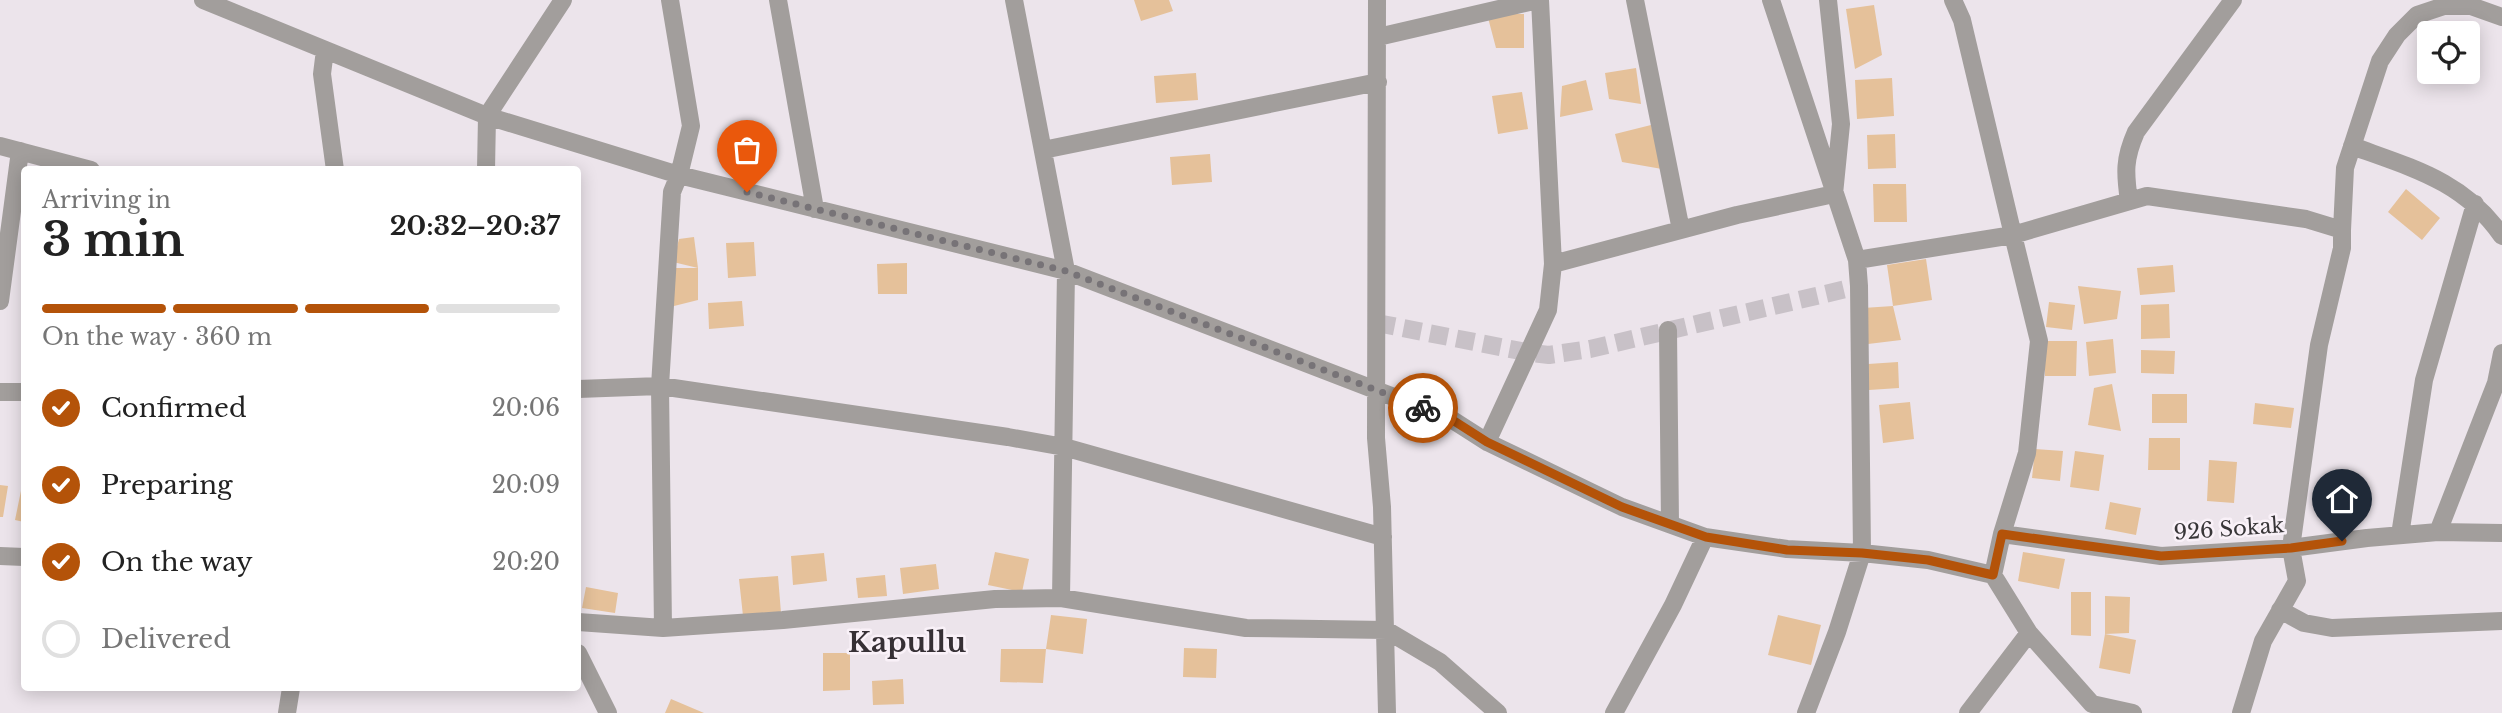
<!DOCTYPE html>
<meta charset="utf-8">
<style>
:root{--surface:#fff;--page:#f2f2f2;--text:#222;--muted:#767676;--line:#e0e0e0;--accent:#b45309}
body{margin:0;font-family:"Libre Baskerville",serif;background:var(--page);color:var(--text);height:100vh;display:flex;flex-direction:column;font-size:26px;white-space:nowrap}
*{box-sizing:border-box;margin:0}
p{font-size:23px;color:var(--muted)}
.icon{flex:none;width:38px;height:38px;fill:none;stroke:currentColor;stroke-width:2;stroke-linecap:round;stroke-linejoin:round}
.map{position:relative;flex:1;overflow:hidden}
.panel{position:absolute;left:21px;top:166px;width:560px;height:525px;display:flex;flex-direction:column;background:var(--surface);border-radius:7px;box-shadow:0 4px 18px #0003}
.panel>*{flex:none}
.controls{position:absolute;left:2417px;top:21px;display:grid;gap:14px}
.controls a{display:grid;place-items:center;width:63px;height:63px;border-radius:7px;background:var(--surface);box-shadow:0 4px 18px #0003;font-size:35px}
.pin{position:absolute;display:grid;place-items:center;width:60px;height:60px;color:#fff;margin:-72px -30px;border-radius:50% 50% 50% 0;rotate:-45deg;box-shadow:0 0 7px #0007}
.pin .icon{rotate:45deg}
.courier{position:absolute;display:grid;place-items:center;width:70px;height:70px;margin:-35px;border:5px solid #b45309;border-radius:50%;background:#fff;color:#222;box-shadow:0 2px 9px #0007}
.headline em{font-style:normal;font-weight:700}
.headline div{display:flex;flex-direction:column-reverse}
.headline{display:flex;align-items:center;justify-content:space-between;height:119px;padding:0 21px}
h1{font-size:46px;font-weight:700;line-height:52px}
.bar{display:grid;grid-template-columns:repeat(4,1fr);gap:10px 7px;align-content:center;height:84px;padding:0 21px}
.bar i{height:9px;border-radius:5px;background:var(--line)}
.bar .current{background:var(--accent)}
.bar p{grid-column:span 4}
ol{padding:0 21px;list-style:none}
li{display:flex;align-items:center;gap:21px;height:77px}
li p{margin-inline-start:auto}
li .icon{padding:7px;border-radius:50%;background:var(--accent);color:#fff;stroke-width:4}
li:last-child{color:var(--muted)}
li i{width:38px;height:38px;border:4px solid var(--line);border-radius:50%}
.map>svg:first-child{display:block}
.building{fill:#e5c19a}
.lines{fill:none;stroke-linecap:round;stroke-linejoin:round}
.minor-tunnel{stroke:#c8c1c7;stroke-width:18;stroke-dasharray:18 9;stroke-linecap:butt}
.minor{stroke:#a29e9c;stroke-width:18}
.done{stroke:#777377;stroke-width:7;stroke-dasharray:0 12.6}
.route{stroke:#b45309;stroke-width:9}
.labels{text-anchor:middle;stroke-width:5;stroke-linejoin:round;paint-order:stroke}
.street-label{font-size:21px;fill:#383638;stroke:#f9f1f8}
.district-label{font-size:28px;font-weight:bold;fill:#363035;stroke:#f9f1f8}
</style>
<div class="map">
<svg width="2502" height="713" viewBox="0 0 2502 713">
<rect width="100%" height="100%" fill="#ece4eb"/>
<path class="building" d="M 1134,0 L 1169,0 L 1173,11 L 1141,21 Z
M 1874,5 L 1882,55 L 1855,69 L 1846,9 Z
M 1487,14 L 1524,14 L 1524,48 L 1496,48 Z
M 1636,68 L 1641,104 L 1609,99 L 1605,73 Z
M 1196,73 L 1198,100 L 1156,103 L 1154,76 Z
M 1892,78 L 1894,116 L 1857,119 L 1855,80 Z
M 1586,80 L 1593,110 L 1560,117 L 1562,86 Z
M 1522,92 L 1528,129 L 1498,134 L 1492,96 Z
M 1651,125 L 1662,169 L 1622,162 L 1615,134 Z
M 1895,134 L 1896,168 L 1868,169 L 1867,135 Z
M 1210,154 L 1212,182 L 1172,185 L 1170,157 Z
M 1873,184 L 1906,184 L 1907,222 L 1874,222 Z
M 2406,189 L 2440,218 L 2422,240 L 2388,212 Z
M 694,237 L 698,268 L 673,262 L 679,239 Z
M 754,242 L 756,276 L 728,278 L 726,243 Z
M 1926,259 L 1932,300 L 1893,306 L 1887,265 Z
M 907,263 L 907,294 L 878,294 L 877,264 Z
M 2173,265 L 2175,292 L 2140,295 L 2137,268 Z
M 674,268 L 698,268 L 698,300 L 674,306 Z
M 2078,286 L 2121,291 L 2117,319 L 2084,324 Z
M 742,301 L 744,326 L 709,329 L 708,303 Z
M 2049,302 L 2075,305 L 2072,330 L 2046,327 Z
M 2169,304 L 2170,338 L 2141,339 L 2141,305 Z
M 1893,306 L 1901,340 L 1868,344 L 1863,308 Z
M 2113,339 L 2116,373 L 2089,376 L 2086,342 Z
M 2045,341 L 2077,341 L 2076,376 L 2045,376 Z
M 2141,350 L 2175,351 L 2174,374 L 2141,373 Z
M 1898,362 L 1899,388 L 1869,390 L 1868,364 Z
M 2112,384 L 2121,431 L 2088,425 L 2094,388 Z
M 2152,394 L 2187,394 L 2187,423 L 2152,423 Z
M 1910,402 L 1914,439 L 1883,443 L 1879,405 Z
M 2255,403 L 2294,408 L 2291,428 L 2253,424 Z
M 2149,438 L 2180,438 L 2180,470 L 2148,470 Z
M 2035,449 L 2063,451 L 2060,481 L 2032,478 Z
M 2075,451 L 2104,455 L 2099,491 L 2070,487 Z
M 2209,460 L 2237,462 L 2234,503 L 2207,501 Z
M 23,481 L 24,481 L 24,522 L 15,520 Z
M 0,485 L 8,486 L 3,517 L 0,517 Z
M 2110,502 L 2141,508 L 2136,535 L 2105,529 Z
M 995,552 L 1029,559 L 1022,592 L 988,585 Z
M 2023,552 L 2065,559 L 2059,589 L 2018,581 Z
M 824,553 L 827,581 L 793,585 L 791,556 Z
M 936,564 L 939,589 L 903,594 L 900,568 Z
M 885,575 L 887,596 L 858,598 L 856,578 Z
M 778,576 L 781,613 L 743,616 L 739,579 Z
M 586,587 L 618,593 L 615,613 L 582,608 Z
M 2071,592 L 2091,592 L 2091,636 L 2071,635 Z
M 2105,596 L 2130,597 L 2129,633 L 2105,634 L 2136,640 L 2130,674 L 2099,668 L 2105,634 Z
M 1051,615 L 1087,619 L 1083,654 L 1046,649 Z
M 1778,615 L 1821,625 L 1811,665 L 1768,655 Z
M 1184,648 L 1217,649 L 1216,678 L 1183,677 Z
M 1001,649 L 1046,649 L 1043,683 L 1000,682 Z
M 823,653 L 850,653 L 850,690 L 823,691 Z
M 903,679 L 904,704 L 873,705 L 872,681 Z
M 671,699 L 704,713 L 665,713 Z"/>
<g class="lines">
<path class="minor-tunnel" d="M 1377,323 L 1531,353 L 1549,355 L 1590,349 L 1859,286"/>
<path class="minor" d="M 203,0 L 487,116 L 679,175 L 1066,271 L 1451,419 L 1487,442 L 1622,507 L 1705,537 L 1787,549 L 1862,553 L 1928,560 L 1993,575 L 2029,633 L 2092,704 L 2133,713
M 778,0 L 815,209
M 1014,0 L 1066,271 L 1061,598
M 1377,0 L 1376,438 L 1382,507 L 1387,713
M 1635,0 L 1681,230
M 1771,0 L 1857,260 L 1859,286 L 1862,553 L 1837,632 L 1806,713
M 1378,37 L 1538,0
M 325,50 L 322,74 L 335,170
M 0,146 L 91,170
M 2352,146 C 2412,168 2464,181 2502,236
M 1043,150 L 1378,82
M 486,170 L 487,116 L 563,0
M 2129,201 C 2125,173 2124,159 2136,132 L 2233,0
M 2342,230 L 2345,168 L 2380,61 L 2397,35 L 2417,15 L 2444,6 L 2471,6 L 2502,17
M 1857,260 L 2013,235 L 1962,20 L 1953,0
M 1553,264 L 1737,215 L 1834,194 L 1841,124 L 1828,0
M 0,301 L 20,151
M 1668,330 L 1670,524
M 578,389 L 660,386 L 1008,437 L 1064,447 L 1383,537
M 0,392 L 24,392
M 1487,442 L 1548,310 L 1553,264 L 1540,0
M 2438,532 L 2496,383 L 2502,353
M 2002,534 L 2161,556 L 2291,548 L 2367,538 L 2438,532 L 2502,533
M 2400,535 L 2424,380 L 2475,204
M 0,556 L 24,557
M 1993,575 L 2002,534 L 2027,453 L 2039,341 L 2013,235 L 2147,196 L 2306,219 L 2342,230 L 2342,248 L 2319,345 L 2291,548 L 2297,581 L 2263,641 L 2241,713
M 2280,610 L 2304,623 L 2332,628 L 2502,621
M 578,622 L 663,628 L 783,620 L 995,599 L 1061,598 L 1246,628 L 1386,630 L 1440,662 L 1498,713
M 663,628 L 660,386 L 672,192 L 679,175 L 691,126 L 670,0
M 578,653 L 608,713
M 287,713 L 291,688
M 1614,713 L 1673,605 L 1705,537
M 1968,713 L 2029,633"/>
</g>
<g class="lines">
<path class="done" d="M 747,192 L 1066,271 L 1423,408"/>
<path class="route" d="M 1423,408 L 1451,419 L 1487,442 L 1622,507 L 1706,537 L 1787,550 L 1862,553 L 1928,560 L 1993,575 L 2002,534 L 2161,556 L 2291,548 L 2342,541"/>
</g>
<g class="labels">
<g class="street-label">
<text transform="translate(2229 529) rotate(-4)" y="7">926 Sokak</text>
</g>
<g class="district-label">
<text x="907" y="652">Kapullu</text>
</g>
</g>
</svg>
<div class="controls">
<a><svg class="icon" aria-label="locate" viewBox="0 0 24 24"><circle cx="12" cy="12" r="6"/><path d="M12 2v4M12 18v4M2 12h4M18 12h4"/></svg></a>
</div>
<div class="pin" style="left:747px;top:192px;background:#ea580c"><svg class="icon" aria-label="bag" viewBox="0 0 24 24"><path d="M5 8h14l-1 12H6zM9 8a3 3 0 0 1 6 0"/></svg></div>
<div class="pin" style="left:2342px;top:541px;background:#1f2937"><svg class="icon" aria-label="home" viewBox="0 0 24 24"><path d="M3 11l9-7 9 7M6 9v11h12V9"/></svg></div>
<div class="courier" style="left:1423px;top:408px"><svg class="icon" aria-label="bike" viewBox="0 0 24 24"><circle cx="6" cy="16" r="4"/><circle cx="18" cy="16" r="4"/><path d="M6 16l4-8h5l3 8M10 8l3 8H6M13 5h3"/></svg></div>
<section class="panel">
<div class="headline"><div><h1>3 min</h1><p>Arriving in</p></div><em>20:32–20:37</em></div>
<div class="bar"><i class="current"></i><i class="current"></i><i class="current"></i><i></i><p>On the way · 360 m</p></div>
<ol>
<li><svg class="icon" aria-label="check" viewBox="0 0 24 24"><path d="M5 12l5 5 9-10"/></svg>Confirmed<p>20:06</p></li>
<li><svg class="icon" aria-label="check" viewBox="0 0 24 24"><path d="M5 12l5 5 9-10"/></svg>Preparing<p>20:09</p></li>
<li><svg class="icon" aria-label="check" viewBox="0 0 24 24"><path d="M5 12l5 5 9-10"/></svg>On the way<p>20:20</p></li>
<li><i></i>Delivered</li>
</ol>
</section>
</div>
